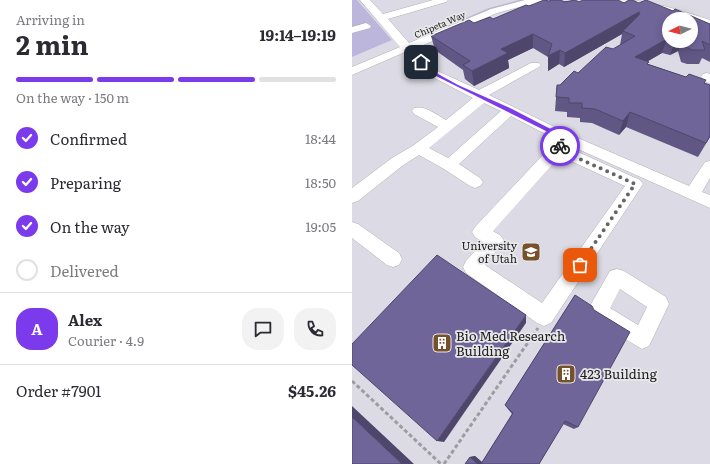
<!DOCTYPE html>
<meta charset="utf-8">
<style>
:root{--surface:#fff;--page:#f2f2f3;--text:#2b2b33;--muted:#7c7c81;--line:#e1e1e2;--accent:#7c3aed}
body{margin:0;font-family:Literata,serif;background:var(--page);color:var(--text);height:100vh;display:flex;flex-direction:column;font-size:15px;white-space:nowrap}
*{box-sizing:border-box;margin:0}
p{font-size:13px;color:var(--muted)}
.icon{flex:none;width:22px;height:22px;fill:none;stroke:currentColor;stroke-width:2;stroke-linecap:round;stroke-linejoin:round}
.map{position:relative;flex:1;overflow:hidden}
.side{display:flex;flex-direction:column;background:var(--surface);width:352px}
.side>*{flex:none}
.needle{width:26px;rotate:264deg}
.tools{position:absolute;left:310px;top:12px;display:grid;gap:8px}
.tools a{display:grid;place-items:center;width:36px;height:36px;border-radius:50%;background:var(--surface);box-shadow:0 2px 10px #0003;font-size:20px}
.pin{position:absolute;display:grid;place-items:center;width:34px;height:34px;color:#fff;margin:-17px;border-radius:8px;box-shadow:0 2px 6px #0006}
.courier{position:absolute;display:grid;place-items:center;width:40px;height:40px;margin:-20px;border:3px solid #7c3aed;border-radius:50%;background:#fff;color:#222;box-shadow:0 1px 5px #0007}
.summary em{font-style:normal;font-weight:700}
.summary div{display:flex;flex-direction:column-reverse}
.summary{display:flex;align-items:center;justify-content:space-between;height:68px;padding:0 16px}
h1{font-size:26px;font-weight:700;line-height:30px}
.bar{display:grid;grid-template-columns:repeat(4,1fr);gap:6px 4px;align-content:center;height:48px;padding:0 16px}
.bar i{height:5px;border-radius:3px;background:var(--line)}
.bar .on{background:var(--accent)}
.bar p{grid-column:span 4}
.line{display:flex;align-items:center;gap:10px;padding:0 16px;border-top:1px solid var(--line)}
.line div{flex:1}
.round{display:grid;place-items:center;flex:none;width:42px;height:42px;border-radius:16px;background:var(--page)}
ol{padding:0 16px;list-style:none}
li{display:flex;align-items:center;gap:12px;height:44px}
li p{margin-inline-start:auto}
li .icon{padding:4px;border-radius:50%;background:var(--accent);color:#fff;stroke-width:4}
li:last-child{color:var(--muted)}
li i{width:22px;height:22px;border:2px solid var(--line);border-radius:50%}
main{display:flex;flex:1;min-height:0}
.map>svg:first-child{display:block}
.built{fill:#dcdbe5;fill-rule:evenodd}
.green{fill:#bdb6dc}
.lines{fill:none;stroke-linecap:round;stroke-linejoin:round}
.minor-casing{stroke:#afafb2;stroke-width:1}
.path{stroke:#9d9da0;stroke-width:3;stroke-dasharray:4 2.5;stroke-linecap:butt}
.minor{fill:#fff;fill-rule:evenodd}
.wall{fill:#605784;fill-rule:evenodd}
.shaded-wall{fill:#4e476b}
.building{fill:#706599;stroke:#4e476b}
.route{fill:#7c3aed}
.done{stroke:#666668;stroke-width:4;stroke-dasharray:0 7.2}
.labels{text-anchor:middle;stroke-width:3.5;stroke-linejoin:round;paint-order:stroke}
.far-street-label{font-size:9px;fill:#202021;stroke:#e8e8eb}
.poi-label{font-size:11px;fill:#202021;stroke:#e8e8eb;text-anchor:end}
.near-poi-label{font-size:13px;fill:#202021;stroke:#e8e8eb;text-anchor:start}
</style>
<main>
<section class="side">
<div class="summary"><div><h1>2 min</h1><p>Arriving in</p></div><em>19:14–19:19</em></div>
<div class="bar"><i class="on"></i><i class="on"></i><i class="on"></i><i></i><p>On the way · 150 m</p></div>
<ol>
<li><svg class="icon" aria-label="check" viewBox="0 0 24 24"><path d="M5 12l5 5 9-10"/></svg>Confirmed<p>18:44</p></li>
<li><svg class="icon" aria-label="check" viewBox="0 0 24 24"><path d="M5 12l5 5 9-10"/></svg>Preparing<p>18:50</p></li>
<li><svg class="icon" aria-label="check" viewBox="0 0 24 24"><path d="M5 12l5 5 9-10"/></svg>On the way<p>19:05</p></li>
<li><i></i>Delivered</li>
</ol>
<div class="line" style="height:72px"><b class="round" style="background:var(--accent);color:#fff">A</b><div><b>Alex</b><p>Courier · 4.9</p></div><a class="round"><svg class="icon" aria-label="chat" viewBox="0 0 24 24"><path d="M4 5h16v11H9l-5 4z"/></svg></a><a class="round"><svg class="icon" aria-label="phone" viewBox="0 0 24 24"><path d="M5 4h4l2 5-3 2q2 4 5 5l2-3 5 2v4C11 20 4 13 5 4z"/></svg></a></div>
<div class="line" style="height:52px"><div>Order #7901</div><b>$45.26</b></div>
</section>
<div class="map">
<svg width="358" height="464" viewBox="0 0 358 464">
<rect width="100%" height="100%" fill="#e8e8eb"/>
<path class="built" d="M 0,0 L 358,0 L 358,464 L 0,464 ZM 317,19 L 339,19 L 339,41 L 317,41 Z"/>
<path class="green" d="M 0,0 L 5,0 L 40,40 L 0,57 Z
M 167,0 L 177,0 L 144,8 L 72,37 L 70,37 L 137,8 Z"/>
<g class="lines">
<defs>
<path id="minor" d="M 8,0 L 18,0 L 31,14 L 81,0 L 96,0 L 94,2 L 36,19 L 57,43 L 139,9 L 173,0 L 195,0 L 193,2 L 167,7 L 145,13 L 62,49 L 79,68 L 127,90 L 179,63 L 187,63 L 189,65 L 187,67 L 137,95 L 219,135 L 337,186 L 353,162 L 358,161 L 358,178 L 350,192 L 358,195 L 358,208 L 217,145 L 215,147 L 288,180 L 291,184 L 199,323 L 192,326 L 185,323 L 114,273 L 111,267 L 114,261 L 131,242 L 123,237 L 120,232 L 123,227 L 205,140 L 159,116 L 107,164 L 128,178 L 131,182 L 128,186 L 123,188 L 118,186 L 92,169 L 67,155 L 50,166 L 6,201 L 0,203 L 0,188 L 40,158 L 62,145 L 86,127 L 62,114 L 60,111 L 62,108 C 73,105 85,115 94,120 L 121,98 L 71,72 L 53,52 L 0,75 L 0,67 L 48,47 ZM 132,103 L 149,111 L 96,158 L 77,148 ZM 208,156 L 273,186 L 190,303 L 133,265 L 152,241 L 149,236 L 141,231 Z
M 266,0 C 299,0 327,10 358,20 L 358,26 L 305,10 L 268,2 Z
M 14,23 L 19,26 L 18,28 L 0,33 L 0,27 Z
M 355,73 L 358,74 L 358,83 L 354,82 L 349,77 L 351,74 Z
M 0,222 L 6,224 L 47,253 L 50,259 L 47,265 L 41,267 L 35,265 L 0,238 Z
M 265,269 L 272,271 L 314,297 L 317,304 L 297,346 L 290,349 L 238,318 L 235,311 L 258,271 ZM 268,289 L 295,307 L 286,325 L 258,308 Z"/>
</defs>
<use href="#minor" class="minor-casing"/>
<path class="path" d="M 0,381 L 89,464
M 92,464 L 186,328"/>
<use href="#minor" class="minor"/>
</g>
<path class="wall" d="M 197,1 L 287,3 L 321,11 L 358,24 L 358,62 L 350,58 L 347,64 L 335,64 L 329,62 L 326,51 L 318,55 L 310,53 L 296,61 L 296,64 L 334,77 L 353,83 L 358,137 L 346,157 L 274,127 L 267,135 L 240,123 L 228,122 L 228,118 L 215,117 L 215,112 L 203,111 L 205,85 L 208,85 L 268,45 L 270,34 L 212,67 L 207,64 L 196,71 L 196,57 L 181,48 L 156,60 L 157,68 L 122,86 L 113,79 L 111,70 L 83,50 L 79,36 L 122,23 L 141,19 L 177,6 ZM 317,19 L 339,41 L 317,41 Z
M 223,295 L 226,427 L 222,429 L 211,424 L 187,464 L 113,464 L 118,457 L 123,456 L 130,462 L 160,414 L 155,408 L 153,405 Z"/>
<path class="shaded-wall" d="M 287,12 L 283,26 L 271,31 L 270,34 L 212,67 L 213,53 Z
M 181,34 L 181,48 L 156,60 L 157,68 L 122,86 L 120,71 L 149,49 Z
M 315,39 L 310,53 L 279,71 L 283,57 Z
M 323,41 L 330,41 L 326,51 L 318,55 Z
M 208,50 L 207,64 L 196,71 L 196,56 Z
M 278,112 L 274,127 L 267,135 L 271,121 Z
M 174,315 L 174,323 L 92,442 L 85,441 Z
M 0,406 L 62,464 L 50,464 L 0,417 Z
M 123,456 L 132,464 L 126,464 L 118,457 Z"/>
<path class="building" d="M 192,0 L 197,1 L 200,0 L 208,0 L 213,2 L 223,0 L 227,2 L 231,0 L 266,0 L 272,3 L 277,0 L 280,0 L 287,3 L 294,0 L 321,11 L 323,9 L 358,24 L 358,45 L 350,41 L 353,50 L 340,50 L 334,47 L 333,41 L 339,41 L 339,19 L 317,19 L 317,39 L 315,39 L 283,57 L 297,62 L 295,64 L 334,77 L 337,74 L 354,80 L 352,83 L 358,85 L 358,136 L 354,143 L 278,112 L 271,121 L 243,109 L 230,108 L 230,103 L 217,103 L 217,98 L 204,97 L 205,85 L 208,85 L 222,71 L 226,73 L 254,47 L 261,49 L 283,36 L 271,31 L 288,14 L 287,12 L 213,53 L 208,50 L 196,56 L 200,44 L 181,34 L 149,49 L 156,53 L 120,71 L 111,65 L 118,61 L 79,36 L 117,20 L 122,23 L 138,17 L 141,19 L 174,5 L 177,6 Z
M 85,255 L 174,315 L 85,441 L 0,365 L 0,344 Z
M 223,295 L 240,306 L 242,310 L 278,332 L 226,427 L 213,421 L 187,464 L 129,464 L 161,413 L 153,405 Z
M 0,417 L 50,464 L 0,464 Z
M 118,457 L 126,464 L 113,464 Z"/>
<path class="route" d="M 69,61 L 77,69 L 106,85 L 160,109 L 216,138 L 210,147 L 206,147 L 205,146 L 210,139 L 74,71 L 67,62 Z"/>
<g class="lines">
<path class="done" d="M 208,146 L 206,149 L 283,184 L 228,265"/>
</g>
<defs>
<symbol id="university-square" viewBox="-11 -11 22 22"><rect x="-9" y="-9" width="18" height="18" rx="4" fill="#75522b" stroke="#e8e8eb"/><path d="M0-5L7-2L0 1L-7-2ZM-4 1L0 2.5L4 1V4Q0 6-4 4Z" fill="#fff"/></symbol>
<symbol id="building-square" viewBox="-11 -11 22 22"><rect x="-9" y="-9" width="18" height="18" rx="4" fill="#75522b" stroke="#e8e8eb"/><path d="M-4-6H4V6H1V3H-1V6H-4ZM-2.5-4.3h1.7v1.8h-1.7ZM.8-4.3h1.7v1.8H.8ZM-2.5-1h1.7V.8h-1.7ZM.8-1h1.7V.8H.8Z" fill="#fff"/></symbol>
</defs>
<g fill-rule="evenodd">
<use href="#university-square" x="168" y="241" width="22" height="22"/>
<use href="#building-square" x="79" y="332" width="22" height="22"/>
<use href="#building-square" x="203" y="363" width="22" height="22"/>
</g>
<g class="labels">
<g class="far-street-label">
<text transform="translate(88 25) rotate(-23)" y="3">Chipeta Way</text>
</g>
<g class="poi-label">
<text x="165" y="250">University<tspan x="165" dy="13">of Utah</tspan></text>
</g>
<g class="near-poi-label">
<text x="104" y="341">Bio Med Research<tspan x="104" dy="15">Building</tspan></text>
<text x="228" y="379">423 Building</text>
</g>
</g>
</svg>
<div class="tools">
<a><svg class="needle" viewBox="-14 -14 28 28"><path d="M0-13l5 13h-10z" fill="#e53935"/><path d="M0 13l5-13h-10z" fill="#7c7c81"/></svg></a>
</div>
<div class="pin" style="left:228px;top:265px;background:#ea580c"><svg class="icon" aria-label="bag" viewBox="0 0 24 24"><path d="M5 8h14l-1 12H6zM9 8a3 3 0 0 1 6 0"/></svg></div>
<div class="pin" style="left:69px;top:62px;background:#1f2937"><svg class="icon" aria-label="home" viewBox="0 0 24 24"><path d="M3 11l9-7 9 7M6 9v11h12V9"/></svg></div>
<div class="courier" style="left:208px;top:146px"><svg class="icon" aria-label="bike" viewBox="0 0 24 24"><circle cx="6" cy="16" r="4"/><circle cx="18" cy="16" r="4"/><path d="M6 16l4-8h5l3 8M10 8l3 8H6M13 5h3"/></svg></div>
</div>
</main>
